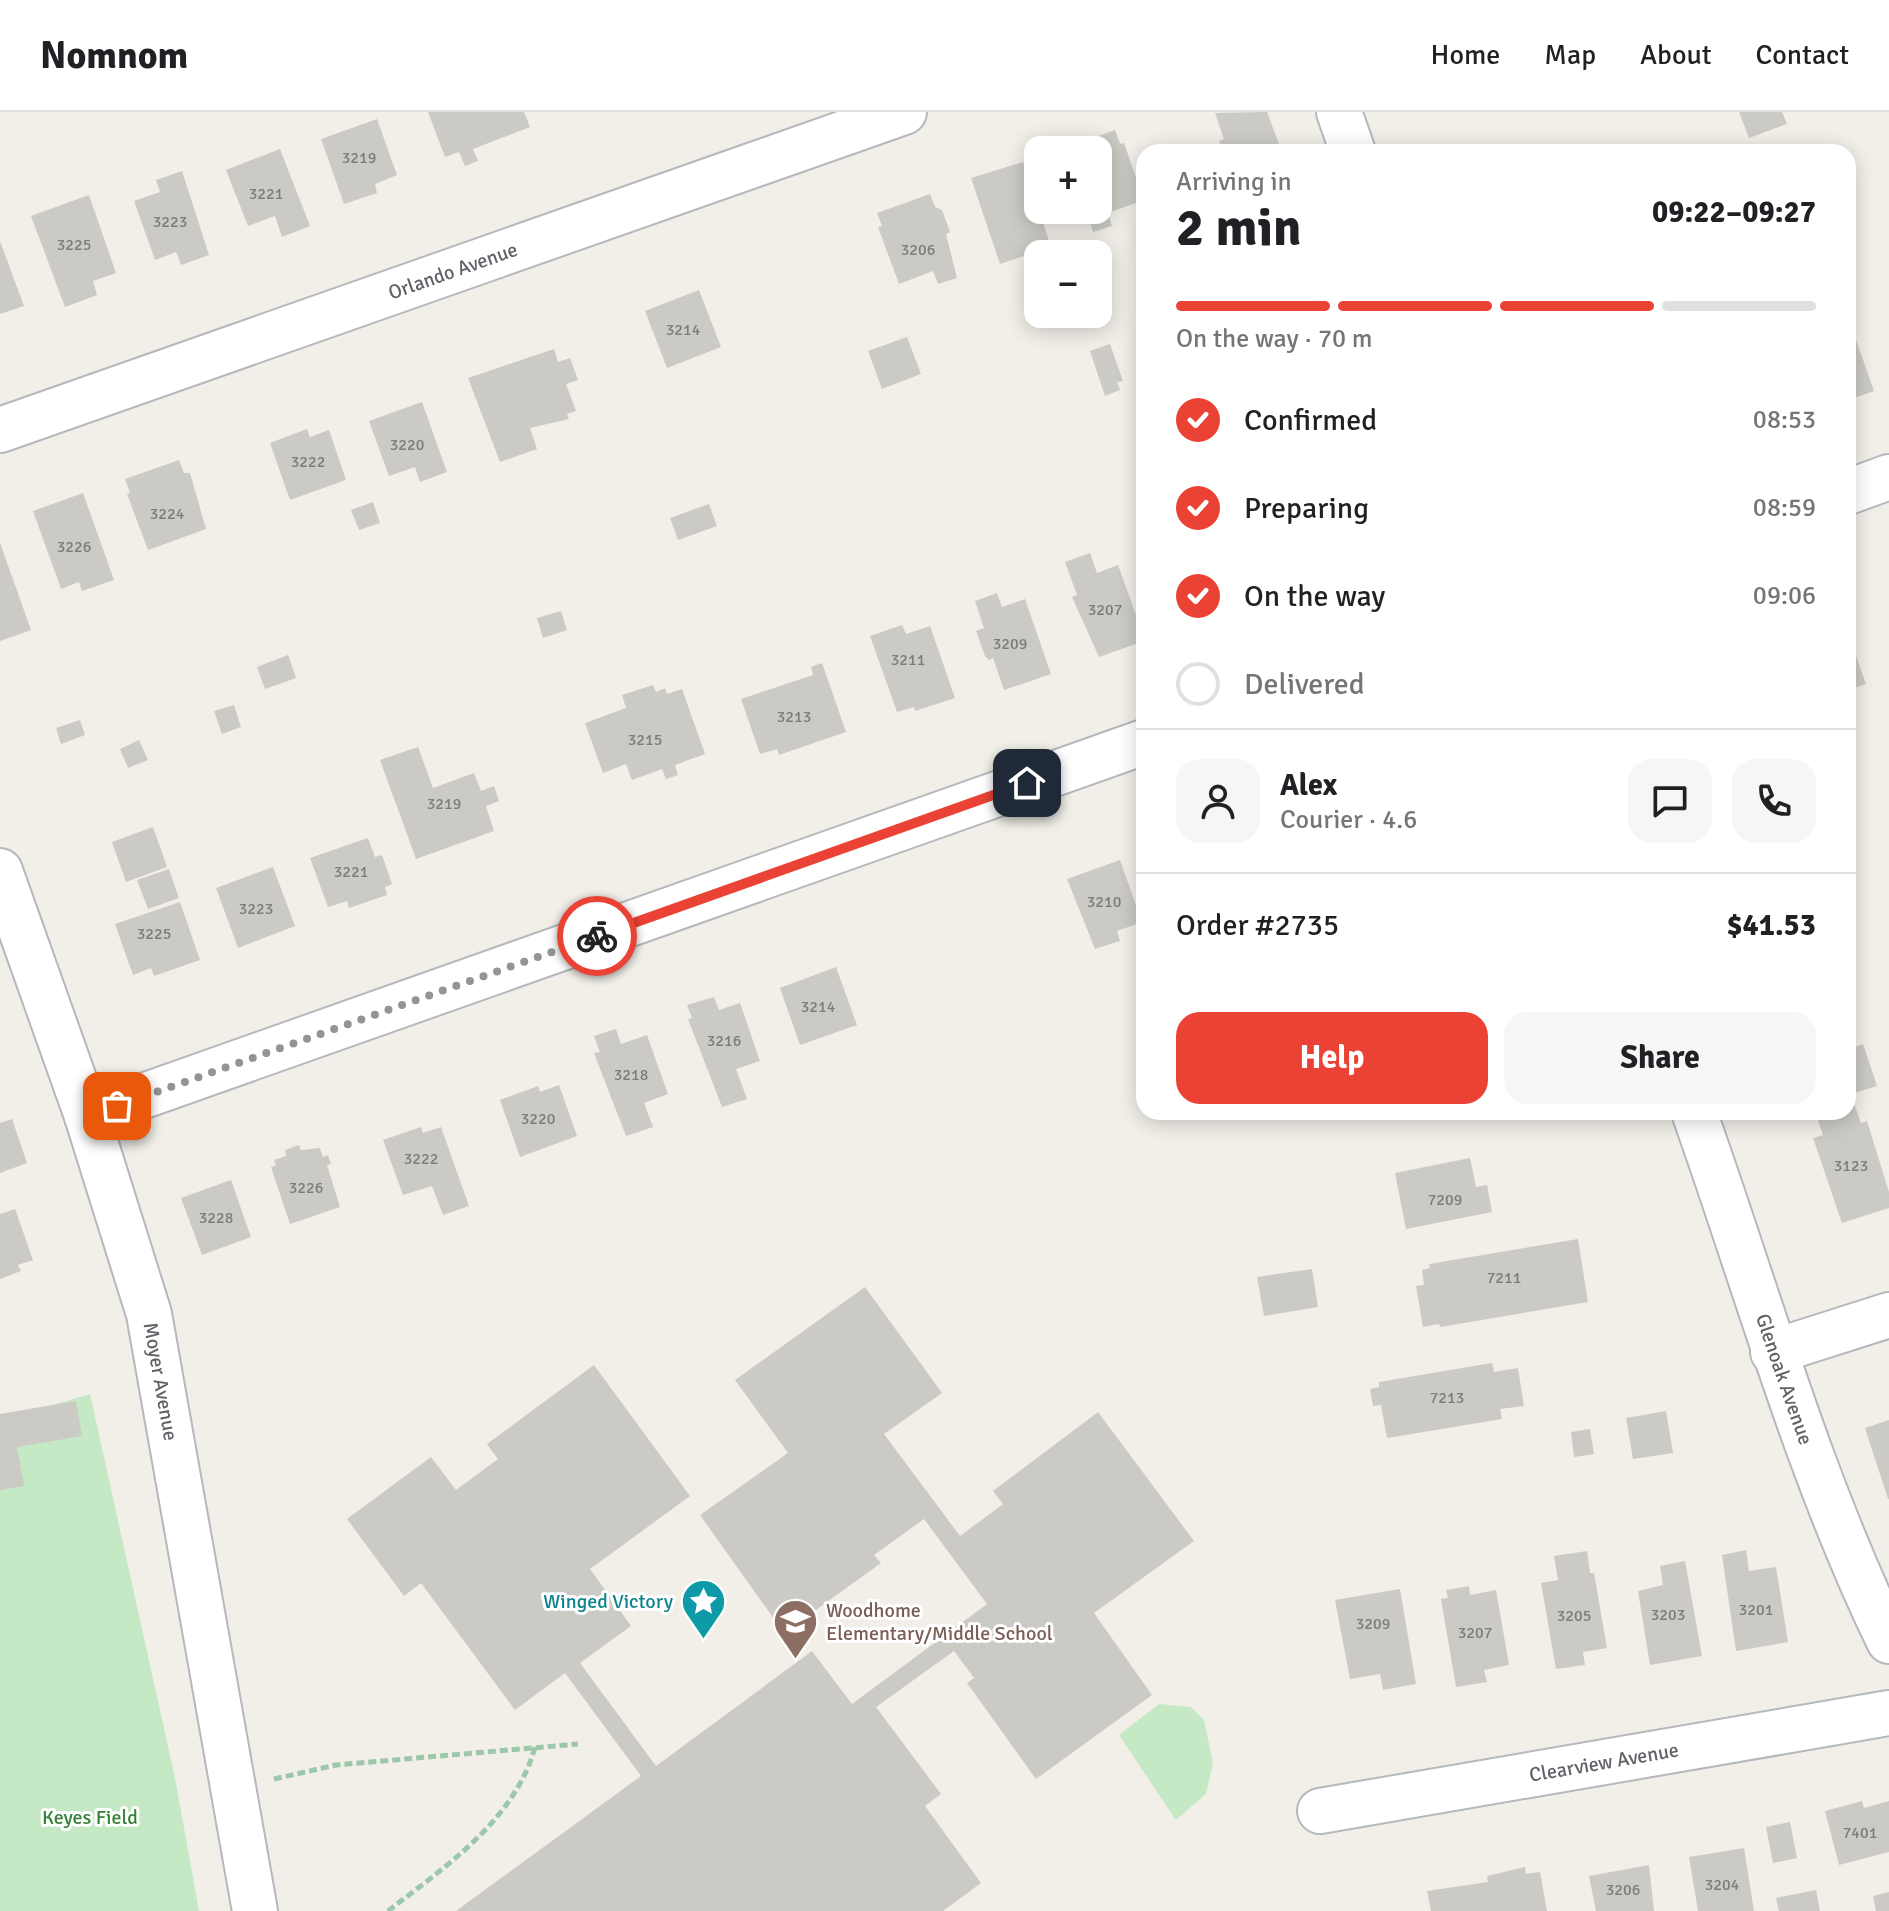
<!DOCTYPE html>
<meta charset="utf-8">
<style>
:root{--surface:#fff;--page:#f6f6f6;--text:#202124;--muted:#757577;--line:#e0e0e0;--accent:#ea4335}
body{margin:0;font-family:Signika,sans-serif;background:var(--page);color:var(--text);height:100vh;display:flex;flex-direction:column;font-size:30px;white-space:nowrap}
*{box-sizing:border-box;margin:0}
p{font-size:26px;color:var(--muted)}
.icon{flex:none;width:44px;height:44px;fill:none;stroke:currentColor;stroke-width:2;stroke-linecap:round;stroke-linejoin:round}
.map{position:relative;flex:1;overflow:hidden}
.drawer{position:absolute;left:1136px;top:32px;width:720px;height:976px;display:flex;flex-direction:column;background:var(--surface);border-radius:24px;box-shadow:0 4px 20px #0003}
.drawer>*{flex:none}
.fabs{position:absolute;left:1024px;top:24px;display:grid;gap:16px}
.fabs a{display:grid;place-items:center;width:88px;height:88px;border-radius:16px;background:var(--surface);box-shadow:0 4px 20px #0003;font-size:40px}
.pin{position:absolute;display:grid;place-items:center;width:68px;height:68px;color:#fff;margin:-34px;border-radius:16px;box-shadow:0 4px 12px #0006}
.courier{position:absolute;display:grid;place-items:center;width:80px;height:80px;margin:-40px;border:6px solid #ea4335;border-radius:50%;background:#fff;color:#222;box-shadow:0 2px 10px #0007}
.summary em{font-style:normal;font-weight:700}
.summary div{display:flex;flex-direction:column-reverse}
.summary{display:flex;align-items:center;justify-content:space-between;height:136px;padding:0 40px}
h1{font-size:52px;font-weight:700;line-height:60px}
.bar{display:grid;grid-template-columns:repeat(4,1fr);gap:12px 8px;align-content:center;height:96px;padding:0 40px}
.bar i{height:10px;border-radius:6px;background:var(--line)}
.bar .current{background:var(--accent)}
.bar p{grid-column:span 4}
.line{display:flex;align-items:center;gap:20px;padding:0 40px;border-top:2px solid var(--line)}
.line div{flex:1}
.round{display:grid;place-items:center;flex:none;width:84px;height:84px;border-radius:24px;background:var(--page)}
ol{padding:0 40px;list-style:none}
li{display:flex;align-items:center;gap:24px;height:88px}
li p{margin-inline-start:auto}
li .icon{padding:8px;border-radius:50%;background:var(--accent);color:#fff;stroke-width:4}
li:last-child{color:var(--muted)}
li i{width:44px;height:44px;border:4px solid var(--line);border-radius:50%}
.action{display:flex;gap:16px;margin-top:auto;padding:16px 40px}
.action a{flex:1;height:92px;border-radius:24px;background:var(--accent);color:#fff;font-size:32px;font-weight:700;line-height:92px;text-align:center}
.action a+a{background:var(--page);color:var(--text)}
header{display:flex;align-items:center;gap:48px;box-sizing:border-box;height:112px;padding:0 40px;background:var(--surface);border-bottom:2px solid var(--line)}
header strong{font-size:38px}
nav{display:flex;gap:44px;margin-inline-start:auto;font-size:28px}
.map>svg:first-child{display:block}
.green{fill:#c5e8c5}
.building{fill:#cccac5}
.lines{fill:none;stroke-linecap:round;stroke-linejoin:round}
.minor-casing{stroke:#b5b8bc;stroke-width:48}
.path{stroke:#9cc7a9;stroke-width:5;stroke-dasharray:8 4;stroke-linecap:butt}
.minor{stroke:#fff;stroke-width:44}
.done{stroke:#929495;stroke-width:8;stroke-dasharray:0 14.4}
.route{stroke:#ea4335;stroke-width:10}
.labels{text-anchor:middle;stroke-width:6;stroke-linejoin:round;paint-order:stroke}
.number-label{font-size:16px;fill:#7a7d7f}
.street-label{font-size:20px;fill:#5f6368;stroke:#fff}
.culture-label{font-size:20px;fill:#0d838f;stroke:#fff;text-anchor:end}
.education-label{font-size:20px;fill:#785e54;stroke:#fff;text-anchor:start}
.park-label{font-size:20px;fill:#348238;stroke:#fff}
</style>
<header>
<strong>Nomnom</strong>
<nav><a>Home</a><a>Map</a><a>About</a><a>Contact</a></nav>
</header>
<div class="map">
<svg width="1889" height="1799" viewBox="0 0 1889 1799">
<rect width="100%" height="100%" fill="#f1efe8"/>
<path class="green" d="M 90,1282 L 175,1666 L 199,1799 L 0,1799 L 0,1309 Z
M 1159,1592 L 1191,1595 L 1204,1608 L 1213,1651 L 1206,1682 L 1176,1708 L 1119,1623 Z"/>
<path class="building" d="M 428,0 L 524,0 L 530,15 L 473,37 L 478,49 L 465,54 L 459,40 L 445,45 Z
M 1267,0 L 1282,40 L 1223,40 L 1219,29 L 1224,27 L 1215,1 Z
M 1739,0 L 1782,0 L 1787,12 L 1749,26 Z
M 377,7 L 397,63 L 375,72 L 377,81 L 344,92 L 321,27 Z
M 1115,18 L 1120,32 L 1124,31 L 1144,88 L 1108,101 L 1112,114 L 1093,120 L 1088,104 L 1085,105 L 1082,98 L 1098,98 L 1098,38 L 1070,38 L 1069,35 Z
M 280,37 L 310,114 L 282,125 L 275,104 L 248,114 L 226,58 Z
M 1023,50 L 1051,135 L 1000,152 L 971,66 Z
M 182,59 L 209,143 L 181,153 L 176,140 L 155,148 L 134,89 L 160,80 L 156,68 Z
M 930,82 L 935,95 L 942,98 L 950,120 L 946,122 L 957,166 L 938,172 L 933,159 L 899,172 L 878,115 L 882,114 L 877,101 Z
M 89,83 L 116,161 L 93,169 L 97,183 L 65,195 L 31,104 Z
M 0,129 L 24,194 L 0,202 Z
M 699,178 L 721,235 L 667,256 L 645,199 Z
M 1848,205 L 1874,279 L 1848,288 Z
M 907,225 L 921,262 L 882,277 L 868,239 Z
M 1110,232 L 1123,269 L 1117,270 L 1120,278 L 1105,284 L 1090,239 Z
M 554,237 L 558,250 L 570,246 L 578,268 L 566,272 L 576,299 L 567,302 L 569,307 L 530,316 L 537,337 L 500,350 L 468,266 Z
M 422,290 L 447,360 L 420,370 L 415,355 L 389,364 L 369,309 Z
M 307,317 L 310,325 L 329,318 L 346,368 L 290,388 L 270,331 Z
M 179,348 L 184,361 L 190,361 L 206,417 L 148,438 L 127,382 L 130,381 L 125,367 Z
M 83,381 L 114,468 L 82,479 L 79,470 L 61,477 L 33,399 Z
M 373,390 L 380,411 L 359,418 L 351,398 Z
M 709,392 L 717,414 L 678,428 L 670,406 Z
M 0,431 L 31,518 L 0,529 Z
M 1090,441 L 1097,461 L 1118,453 L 1144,525 L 1144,529 L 1099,545 L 1072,485 L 1077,483 L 1065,450 Z
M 997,481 L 1002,495 L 1025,487 L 1051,562 L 1004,578 L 993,546 L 989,548 L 985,544 L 976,519 L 984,516 L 975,489 Z
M 561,499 L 567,518 L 543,526 L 537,506 Z
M 902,513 L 906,522 L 930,514 L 955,586 L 915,599 L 914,595 L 897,600 L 870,524 Z
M 1848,521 L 1866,572 L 1848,578 Z
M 288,543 L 296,566 L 265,577 L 257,555 Z
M 822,551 L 846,620 L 779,643 L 777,637 L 760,642 L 741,587 L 813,563 L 811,555 Z
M 653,573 L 656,580 L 665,576 L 667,582 L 682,577 L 705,642 L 675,653 L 678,663 L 666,667 L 662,657 L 632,668 L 626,652 L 603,661 L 585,611 L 626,596 L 622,583 Z
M 234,593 L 241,615 L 222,622 L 214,599 Z
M 80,608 L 85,623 L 61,632 L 56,616 Z
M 139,628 L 148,648 L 128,656 L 120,637 Z
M 418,635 L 433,676 L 474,661 L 481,679 L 494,674 L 499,689 L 486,694 L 494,719 L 416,747 L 380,648 Z
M 153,715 L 167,755 L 126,770 L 112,730 Z
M 368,726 L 375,745 L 382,743 L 392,772 L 385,775 L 387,783 L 349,796 L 347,789 L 328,795 L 310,746 Z
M 1120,748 L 1142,810 L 1117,819 L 1120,829 L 1095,837 L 1067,767 Z
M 273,755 L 295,814 L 238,836 L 216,776 Z
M 169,757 L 179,786 L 148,797 L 137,768 Z
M 180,790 L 200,848 L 154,864 L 151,856 L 133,863 L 115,812 Z
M 836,855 L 857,913 L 800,933 L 780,876 Z
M 714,885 L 719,898 L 740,891 L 760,949 L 736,957 L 747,987 L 722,995 L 688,907 L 692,906 L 687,893 Z
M 616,917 L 621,932 L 647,923 L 668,982 L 644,991 L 653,1015 L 626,1024 L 594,941 L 600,940 L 594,924 Z
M 1863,932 L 1877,974 L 1848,983 L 1848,937 Z
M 559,973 L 577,1024 L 520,1045 L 500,988 L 538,974 L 540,980 Z
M 1852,986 L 1861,1011 L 1867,1009 L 1889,1080 L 1889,1096 L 1842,1111 L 1813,1026 L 1823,1023 L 1815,1000 L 1848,1000 L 1848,988 Z
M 12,1007 L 27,1051 L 0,1061 L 0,1011 Z
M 421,1015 L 423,1021 L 441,1015 L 469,1094 L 443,1103 L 432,1074 L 403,1083 L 383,1028 Z
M 299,1033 L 301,1038 L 320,1036 L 323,1045 L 328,1043 L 331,1052 L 327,1053 L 340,1095 L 290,1112 L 271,1055 L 276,1053 L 274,1048 L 286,1044 L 285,1038 Z
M 1470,1046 L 1476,1075 L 1487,1073 L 1492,1100 L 1406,1117 L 1395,1061 Z
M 231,1068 L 251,1125 L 202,1143 L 181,1086 Z
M 15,1097 L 33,1148 L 18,1153 L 21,1159 L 0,1167 L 0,1102 Z
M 1578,1127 L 1588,1190 L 1440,1215 L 1439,1212 L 1423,1215 L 1416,1174 L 1424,1173 L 1422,1158 L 1430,1156 L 1429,1152 Z
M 1312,1157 L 1318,1195 L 1264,1204 L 1257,1165 Z
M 865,1175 L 942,1281 L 884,1322 L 960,1424 L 1003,1392 L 993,1379 L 1098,1300 L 1194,1429 L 1094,1501 L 1152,1583 L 1036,1667 L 967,1571 L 974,1566 L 954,1539 L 876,1595 L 941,1682 L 925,1694 L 981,1771 L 943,1799 L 456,1799 L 641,1664 L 565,1561 L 515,1598 L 421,1471 L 404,1484 L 347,1407 L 431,1345 L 456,1378 L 498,1347 L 487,1332 L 594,1253 L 690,1384 L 590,1457 L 631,1514 L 580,1551 L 656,1654 L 812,1539 L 852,1592 L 987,1492 L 924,1407 L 874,1443 L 881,1451 L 784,1521 L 700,1403 L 788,1341 L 735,1268 Z
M 1492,1251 L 1494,1260 L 1518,1256 L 1524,1294 L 1500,1297 L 1502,1307 L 1387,1326 L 1381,1293 L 1373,1294 L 1370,1277 L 1379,1275 L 1379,1270 Z
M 76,1289 L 82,1324 L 17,1335 L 24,1374 L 0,1378 L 0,1302 Z
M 1666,1299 L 1673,1341 L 1633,1347 L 1626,1306 Z
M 1889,1308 L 1889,1387 L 1888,1387 L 1865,1316 Z
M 1590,1317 L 1594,1342 L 1574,1345 L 1571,1320 Z
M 1746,1438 L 1749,1459 L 1776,1455 L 1788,1530 L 1736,1539 L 1722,1443 Z
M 1587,1439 L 1590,1461 L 1594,1461 L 1607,1536 L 1583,1540 L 1585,1553 L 1556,1557 L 1541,1471 L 1558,1468 L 1554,1444 Z
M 1685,1449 L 1702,1544 L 1650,1553 L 1638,1479 L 1663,1473 L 1660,1454 Z
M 1469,1474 L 1470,1483 L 1496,1478 L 1509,1553 L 1484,1558 L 1487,1570 L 1456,1575 L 1441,1487 L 1448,1486 L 1446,1478 Z
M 1400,1477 L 1416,1572 L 1383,1578 L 1380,1562 L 1350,1567 L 1335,1488 Z
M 1862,1689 L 1864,1696 L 1889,1689 L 1889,1740 L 1839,1753 L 1825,1699 Z
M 1790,1710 L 1797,1746 L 1773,1751 L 1766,1715 Z
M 1744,1736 L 1754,1799 L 1698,1799 L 1689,1745 Z
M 1649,1753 L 1654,1799 L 1596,1799 L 1589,1764 Z
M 1525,1755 L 1526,1762 L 1540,1760 L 1547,1799 L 1431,1799 L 1427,1779 L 1488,1770 L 1487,1764 Z
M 1816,1778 L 1820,1799 L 1779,1799 L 1776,1786 Z
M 1889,1780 L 1889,1799 L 1876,1799 L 1873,1784 Z"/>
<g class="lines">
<defs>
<g id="minor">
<path d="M 1339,0 L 1353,40"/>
<path id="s1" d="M 0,318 L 904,0"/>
<path d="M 1848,380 L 1889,365"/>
<path id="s2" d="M 0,759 L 87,1004 L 149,1202 L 255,1799"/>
<path id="s3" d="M 1694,1000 C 1757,1177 1807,1360 1889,1529"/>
<path d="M 87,1004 L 1144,630"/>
<path d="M 1773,1240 L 1889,1203"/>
<path id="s4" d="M 1320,1699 L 1889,1601"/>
</g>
</defs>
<use href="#minor" class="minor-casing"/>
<path class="path" d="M 274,1667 L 336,1653 L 578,1632
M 388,1799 C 445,1755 515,1708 535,1635"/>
<use href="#minor" class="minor"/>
</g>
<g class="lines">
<path class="done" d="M 117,994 L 597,824"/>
<path class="route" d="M 597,824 L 1027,671"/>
</g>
<defs>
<symbol id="sight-pin" viewBox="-11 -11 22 30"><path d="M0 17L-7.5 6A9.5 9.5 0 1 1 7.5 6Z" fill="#0f9aa8" stroke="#fff"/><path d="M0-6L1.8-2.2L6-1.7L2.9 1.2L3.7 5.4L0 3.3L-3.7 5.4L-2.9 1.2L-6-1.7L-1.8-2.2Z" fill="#fff"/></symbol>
<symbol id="school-pin" viewBox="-11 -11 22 30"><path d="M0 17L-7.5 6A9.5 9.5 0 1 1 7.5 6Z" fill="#8d6e63" stroke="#fff"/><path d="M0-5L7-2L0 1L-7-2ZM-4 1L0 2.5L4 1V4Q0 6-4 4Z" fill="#fff"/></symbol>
</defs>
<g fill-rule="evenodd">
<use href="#sight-pin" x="678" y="1464" width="51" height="69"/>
<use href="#school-pin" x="770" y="1484" width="51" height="69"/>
</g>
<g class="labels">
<g class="number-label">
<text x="359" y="51">3219</text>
<text x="266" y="87">3221</text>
<text x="170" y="115">3223</text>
<text x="74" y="138">3225</text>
<text x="918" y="143">3206</text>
<text x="683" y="223">3214</text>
<text x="407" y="338">3220</text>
<text x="308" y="355">3222</text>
<text x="167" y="407">3224</text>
<text x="74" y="440">3226</text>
<text x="1105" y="503">3207</text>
<text x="1010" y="537">3209</text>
<text x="908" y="553">3211</text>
<text x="794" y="610">3213</text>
<text x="645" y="633">3215</text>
<text x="444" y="697">3219</text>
<text x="351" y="765">3221</text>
<text x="1104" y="795">3210</text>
<text x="256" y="802">3223</text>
<text x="154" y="827">3225</text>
<text x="818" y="900">3214</text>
<text x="724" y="934">3216</text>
<text x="631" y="968">3218</text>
<text x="538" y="1012">3220</text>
<text x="421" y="1052">3222</text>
<text x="1851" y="1059">3123</text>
<text x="306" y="1081">3226</text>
<text x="1445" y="1093">7209</text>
<text x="216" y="1111">3228</text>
<text x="1504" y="1171">7211</text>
<text x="1447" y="1291">7213</text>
<text x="1756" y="1503">3201</text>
<text x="1668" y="1508">3203</text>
<text x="1574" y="1509">3205</text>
<text x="1373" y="1517">3209</text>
<text x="1475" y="1526">3207</text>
<text x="1860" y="1726">7401</text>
<text x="1722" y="1778">3204</text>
<text x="1623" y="1783">3206</text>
</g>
<g class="street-label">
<text dy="7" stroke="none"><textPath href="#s1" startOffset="480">Orlando Avenue</textPath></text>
<text dy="7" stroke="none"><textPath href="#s3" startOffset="282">Glenoak Avenue</textPath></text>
<text dy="7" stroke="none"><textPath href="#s2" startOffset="536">Moyer Avenue</textPath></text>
<text dy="7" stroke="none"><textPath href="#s4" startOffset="288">Clearview Avenue</textPath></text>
</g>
<g class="culture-label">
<text x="673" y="1496">Winged Victory</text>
</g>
<g class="education-label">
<text x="826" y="1505">Woodhome<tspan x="826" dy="23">Elementary/Middle School</tspan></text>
</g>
<g class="park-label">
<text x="90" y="1712">Keyes Field</text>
</g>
</g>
</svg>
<div class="fabs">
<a>+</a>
<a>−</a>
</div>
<div class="pin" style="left:117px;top:994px;background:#ea580c"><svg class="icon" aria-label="bag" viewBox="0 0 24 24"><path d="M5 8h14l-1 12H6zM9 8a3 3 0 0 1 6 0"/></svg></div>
<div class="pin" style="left:1027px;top:671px;background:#1f2937"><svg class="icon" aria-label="home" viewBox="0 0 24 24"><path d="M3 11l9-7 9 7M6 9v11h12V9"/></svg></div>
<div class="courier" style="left:597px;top:824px"><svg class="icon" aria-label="bike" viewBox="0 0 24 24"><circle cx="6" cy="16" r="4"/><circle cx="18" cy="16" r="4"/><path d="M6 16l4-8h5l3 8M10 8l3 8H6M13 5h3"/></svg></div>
<section class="drawer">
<div class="summary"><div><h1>2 min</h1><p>Arriving in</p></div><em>09:22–09:27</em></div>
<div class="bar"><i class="current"></i><i class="current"></i><i class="current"></i><i></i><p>On the way · 70 m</p></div>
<ol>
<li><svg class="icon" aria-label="check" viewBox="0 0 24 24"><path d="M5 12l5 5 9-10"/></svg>Confirmed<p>08:53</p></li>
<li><svg class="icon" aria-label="check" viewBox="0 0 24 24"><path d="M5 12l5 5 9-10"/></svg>Preparing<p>08:59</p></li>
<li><svg class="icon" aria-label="check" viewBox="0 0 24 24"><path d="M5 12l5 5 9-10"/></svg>On the way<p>09:06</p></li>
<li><i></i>Delivered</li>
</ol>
<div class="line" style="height:144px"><a class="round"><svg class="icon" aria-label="person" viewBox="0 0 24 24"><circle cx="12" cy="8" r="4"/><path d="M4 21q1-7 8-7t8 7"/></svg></a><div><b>Alex</b><p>Courier · 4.6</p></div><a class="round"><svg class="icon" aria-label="chat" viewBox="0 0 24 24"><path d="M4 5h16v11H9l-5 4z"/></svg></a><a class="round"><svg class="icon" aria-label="phone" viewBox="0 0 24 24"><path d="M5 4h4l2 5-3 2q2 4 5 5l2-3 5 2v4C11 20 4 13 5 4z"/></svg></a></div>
<div class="line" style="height:104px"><div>Order #2735</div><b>$41.53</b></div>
<div class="action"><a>Help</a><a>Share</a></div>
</section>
</div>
